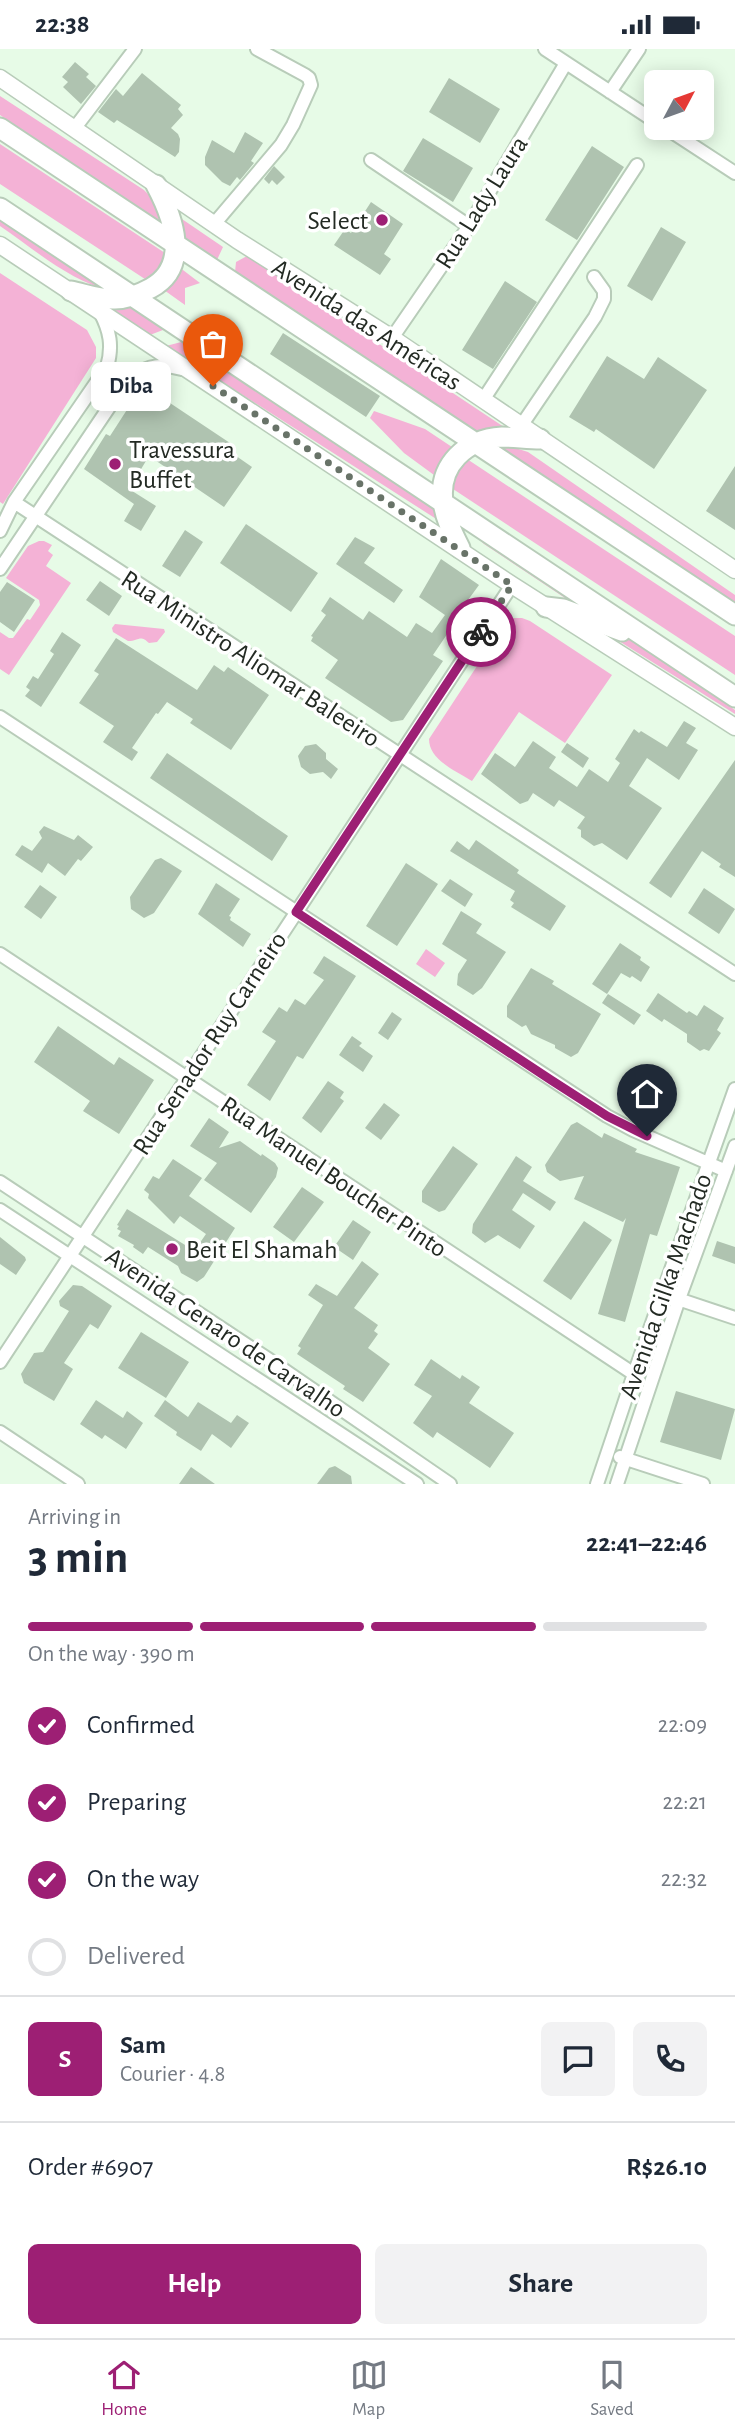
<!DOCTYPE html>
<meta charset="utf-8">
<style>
:root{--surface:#fff;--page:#f2f2f3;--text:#1f2937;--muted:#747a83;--line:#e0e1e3;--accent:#9d1f74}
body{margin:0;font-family:"Alegreya Sans",sans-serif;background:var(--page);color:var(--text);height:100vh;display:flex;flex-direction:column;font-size:26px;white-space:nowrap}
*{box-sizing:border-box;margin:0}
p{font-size:23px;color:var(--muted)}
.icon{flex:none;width:38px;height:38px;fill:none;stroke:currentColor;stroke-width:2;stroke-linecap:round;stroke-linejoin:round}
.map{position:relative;height:1435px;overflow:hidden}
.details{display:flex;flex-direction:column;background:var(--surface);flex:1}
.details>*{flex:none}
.needle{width:46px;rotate:49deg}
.fabs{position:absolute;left:644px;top:21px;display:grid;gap:14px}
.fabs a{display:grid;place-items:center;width:70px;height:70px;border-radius:10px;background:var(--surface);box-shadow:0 4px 18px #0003;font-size:35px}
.pin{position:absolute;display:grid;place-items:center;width:60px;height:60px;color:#fff;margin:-72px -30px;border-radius:50% 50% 50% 0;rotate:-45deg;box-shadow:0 0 7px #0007}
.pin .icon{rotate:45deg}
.courier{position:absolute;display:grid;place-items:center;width:70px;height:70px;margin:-35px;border:5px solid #9d1f74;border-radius:50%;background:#fff;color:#222;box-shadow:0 2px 9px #0007}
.bubble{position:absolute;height:49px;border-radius:10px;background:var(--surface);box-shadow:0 4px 18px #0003;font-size:23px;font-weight:700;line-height:49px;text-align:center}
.summary em{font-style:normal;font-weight:700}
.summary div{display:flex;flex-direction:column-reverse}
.summary{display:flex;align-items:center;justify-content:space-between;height:119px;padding:0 28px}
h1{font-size:46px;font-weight:700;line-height:52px}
.bar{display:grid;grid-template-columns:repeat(4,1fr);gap:10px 7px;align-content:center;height:84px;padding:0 28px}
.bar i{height:9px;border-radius:5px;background:var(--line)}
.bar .current{background:var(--accent)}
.bar p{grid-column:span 4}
.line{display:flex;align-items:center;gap:18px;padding:0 28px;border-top:2px solid var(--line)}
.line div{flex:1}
.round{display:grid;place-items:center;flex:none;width:74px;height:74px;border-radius:10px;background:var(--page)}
ol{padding:0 28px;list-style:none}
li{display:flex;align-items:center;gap:21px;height:77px}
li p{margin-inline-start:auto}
li .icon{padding:7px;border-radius:50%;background:var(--accent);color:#fff;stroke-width:4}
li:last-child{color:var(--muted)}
li i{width:38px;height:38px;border:4px solid var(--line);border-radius:50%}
.button{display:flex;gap:14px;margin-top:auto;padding:14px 28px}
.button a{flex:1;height:80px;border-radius:10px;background:var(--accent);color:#fff;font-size:28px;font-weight:700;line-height:80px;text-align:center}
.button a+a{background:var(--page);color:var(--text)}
.status{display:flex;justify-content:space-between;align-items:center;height:49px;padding:0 35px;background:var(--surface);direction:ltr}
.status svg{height:19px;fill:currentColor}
.dock{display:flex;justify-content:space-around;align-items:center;height:98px;border-top:2px solid var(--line);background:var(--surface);font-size:19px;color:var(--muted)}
.dock a{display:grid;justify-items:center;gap:4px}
.dock .current{color:var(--accent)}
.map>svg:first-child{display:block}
.green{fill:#f4b2d6}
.building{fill:#afc3b0}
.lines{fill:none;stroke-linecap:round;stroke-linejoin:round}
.minor-casing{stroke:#b8ccb9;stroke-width:16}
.major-casing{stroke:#b8ccb9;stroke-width:19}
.highway-casing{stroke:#b8ccb9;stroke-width:23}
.minor{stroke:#fff;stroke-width:12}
.major{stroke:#fff;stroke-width:16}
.highway{stroke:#fff;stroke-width:19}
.done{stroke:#687368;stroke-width:7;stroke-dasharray:0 12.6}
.route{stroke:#9d1f74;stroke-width:9}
.poi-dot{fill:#9d1f74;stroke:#fff;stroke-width:2.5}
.labels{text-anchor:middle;stroke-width:7;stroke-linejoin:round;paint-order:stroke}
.street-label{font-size:26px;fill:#232a23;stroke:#fff}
.poi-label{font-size:26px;fill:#232a23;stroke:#fff;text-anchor:start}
</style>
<div class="status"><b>22:38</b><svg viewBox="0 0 49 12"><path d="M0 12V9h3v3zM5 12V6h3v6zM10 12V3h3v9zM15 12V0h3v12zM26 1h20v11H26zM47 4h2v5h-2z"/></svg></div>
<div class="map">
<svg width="735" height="1435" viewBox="0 0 735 1435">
<rect width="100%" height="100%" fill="#e7fbe7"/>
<path class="green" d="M 0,47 L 144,141 L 156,153 L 170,180 L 0,66 Z
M 0,95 L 168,206 L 151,234 L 0,135 Z
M 0,168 L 111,242 C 70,232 35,201 0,177 Z
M 179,168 L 223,198 L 216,213 L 187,195 Z
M 247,207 L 507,380 L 479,384 L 235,223 L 236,213 Z
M 179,218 L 200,234 L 185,239 L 185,256 L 164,241 L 171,235 Z
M 0,224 L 87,281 L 96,298 L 96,309 L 3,455 L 0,453 Z
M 109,258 L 136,258 L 168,279 L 150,286 Z
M 185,292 L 436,457 L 441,473 L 166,297 Z
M 374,362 L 425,380 L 452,398 L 439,414 L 434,426 L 404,404 L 370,369 Z
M 509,397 L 528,403 L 735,546 L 735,559 L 497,400 Z
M 467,410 L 735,587 L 735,626 L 450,438 L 451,431 Z
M 473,484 L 601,564 L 574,555 L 484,495 Z
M 39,492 L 44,492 L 52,496 L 48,502 L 53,506 L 46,517 L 71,534 L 9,626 L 0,620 L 0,583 L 9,589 L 13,589 L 27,570 L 30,571 L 40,556 L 39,551 L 6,529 L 28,497 Z
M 514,569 L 522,569 L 530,572 L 612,626 L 565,694 L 519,663 L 472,732 C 456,722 429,711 429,690 L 506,573 Z
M 115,575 L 164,580 L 165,583 L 157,593 L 149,594 C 140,585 139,592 128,592 L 113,583 L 112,579 Z
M 603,582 L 625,587 L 735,661 L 735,665 Z
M 426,900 L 445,914 L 435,928 L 416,915 Z"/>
<path class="building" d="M 75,13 L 89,25 L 86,28 L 96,37 L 81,55 L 63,38 L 68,33 L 62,28 Z
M 142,24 L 181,56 L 178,60 L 183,66 L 171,79 L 178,85 L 180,90 L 179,103 L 175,108 L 117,71 L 114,74 L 98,63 L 116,40 L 123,47 Z
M 449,29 L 500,60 L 480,94 L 429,63 Z
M 245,83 L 263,94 L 251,112 L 254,114 L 240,131 L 237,128 L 230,137 L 222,133 L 205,116 L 205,108 L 212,91 L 234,104 Z
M 423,89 L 473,119 L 453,153 L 403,122 Z
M 592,97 L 624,118 L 577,191 L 545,171 Z
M 274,117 L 285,128 L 277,136 L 272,131 L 269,135 L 264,130 Z
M 371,153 L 403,175 L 384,205 L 391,210 L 380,226 L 334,196 L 345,180 L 351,184 Z
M 661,178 L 686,193 L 652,252 L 627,237 Z
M 505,232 L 537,253 L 493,320 L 462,301 Z
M 283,284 L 380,347 L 366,368 L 270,305 Z
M 607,307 L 644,330 L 658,308 L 707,341 L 654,420 L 596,380 L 594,383 L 569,368 Z
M 143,336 L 233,396 L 229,402 L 252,418 L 224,458 L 149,407 L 129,440 L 156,457 L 141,482 L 124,472 L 134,455 L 84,420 L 106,385 L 110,387 Z
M 735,417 L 735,481 L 706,462 Z
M 246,475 L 318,524 L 291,563 L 220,514 Z
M 185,481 L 203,493 L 180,528 L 162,517 Z
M 355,488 L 375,499 L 364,514 L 403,541 L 394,554 L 336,515 Z
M 441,510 L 479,536 L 452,573 L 454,575 L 433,606 L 443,612 L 403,671 L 391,673 L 325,629 L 338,611 L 311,592 L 313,588 L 311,587 L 326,566 L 321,562 L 330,548 L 363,571 L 369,562 L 407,588 L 416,574 L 432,584 L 445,566 L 419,548 Z
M 100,532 L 122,547 L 109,567 L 86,551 Z
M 7,533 L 35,551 L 14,583 L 0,573 L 0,543 Z
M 62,583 L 81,596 L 41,658 L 25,647 L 30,641 L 26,638 L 33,627 L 38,630 L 54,605 L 50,602 Z
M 116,589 L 197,641 L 214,616 L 224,623 L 228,618 L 269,646 L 231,701 L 190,674 L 193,670 L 167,653 L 158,665 L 156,664 L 132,699 L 138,703 L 132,712 L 103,693 L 114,677 L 79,654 L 99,625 L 94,622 Z
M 684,672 L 696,679 L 686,694 L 698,701 L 679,731 L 647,709 L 629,737 L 662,759 L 627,811 L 602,794 L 594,797 L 581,788 L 581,781 L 577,779 L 585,768 L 559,751 L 554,758 L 533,744 L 528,752 L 520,755 L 481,725 L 495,704 L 515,718 L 533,692 L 556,708 L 549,719 L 577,738 L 589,720 L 608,733 L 620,714 L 615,710 L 634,680 L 639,684 L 641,682 L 667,698 Z
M 567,694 L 589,709 L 583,719 L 561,703 Z
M 316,695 L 326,704 L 326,710 L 338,720 L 331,730 L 323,723 L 310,725 L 301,718 L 298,707 L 305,697 Z
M 167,704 L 288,787 L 272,812 L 150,729 Z
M 735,711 L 735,828 L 719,818 L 721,815 L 702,802 L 671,849 L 649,834 Z
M 44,777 L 74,791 L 78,786 L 93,798 L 81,812 L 78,810 L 65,827 L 48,814 L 42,824 L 15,806 L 22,796 L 32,802 L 42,789 L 39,783 Z
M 476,791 L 519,821 L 517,824 L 566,857 L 550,882 L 511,858 L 514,854 L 510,851 L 515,842 L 450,802 L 457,792 L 469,801 Z
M 161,809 L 182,822 L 154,864 L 144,869 L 131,860 L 130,848 L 155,811 Z
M 406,814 L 438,835 L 397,897 L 366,877 Z
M 450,830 L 473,845 L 465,858 L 441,842 Z
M 216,834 L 240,850 L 229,867 L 231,868 L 230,871 L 251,885 L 243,898 L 198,865 Z
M 40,836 L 57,848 L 41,870 L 24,858 Z
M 704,839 L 735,860 L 719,885 L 688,864 Z
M 461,862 L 482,875 L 476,884 L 506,903 L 482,939 L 473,946 L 457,936 L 458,925 L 467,911 L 442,895 Z
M 620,894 L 641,908 L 640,911 L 650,918 L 641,933 L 632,927 L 630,929 L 621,924 L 607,945 L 592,935 Z
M 324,907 L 356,927 L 303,1010 L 297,1007 L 270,1052 L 247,1036 L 276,992 L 262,983 L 279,958 L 287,963 L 295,950 L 305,956 L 324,931 L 313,924 Z
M 531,919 L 554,932 L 552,935 L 601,965 L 578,1004 L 571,1008 L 555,999 L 555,996 L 531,985 L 526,976 L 522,978 L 507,968 L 507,957 Z
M 658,944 L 687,964 L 689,962 L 697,967 L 704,956 L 724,969 L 717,981 L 721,984 L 709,1002 L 704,1000 L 700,1002 L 687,993 L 687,985 L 664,970 L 662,973 L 646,962 Z
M 608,945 L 641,966 L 634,976 L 602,954 Z
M 392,963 L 402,970 L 388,991 L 378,984 Z
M 58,977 L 114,1016 L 119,1008 L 154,1031 L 119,1085 L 83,1062 L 90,1052 L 34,1013 Z
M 352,987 L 362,994 L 359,997 L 373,1007 L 363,1023 L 339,1006 Z
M 328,1032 L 344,1043 L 340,1049 L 344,1052 L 321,1084 L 302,1069 Z
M 384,1054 L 400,1066 L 381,1091 L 365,1079 Z
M 209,1069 L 229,1083 L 219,1099 L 240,1092 L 261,1107 L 262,1105 L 275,1114 L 278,1119 L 276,1128 L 251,1164 L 204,1131 L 217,1114 L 190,1097 Z
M 577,1073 L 602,1089 L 604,1084 L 637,1100 L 635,1103 L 680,1118 L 657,1187 L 650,1185 L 625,1273 L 598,1265 L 626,1169 L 623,1173 L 574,1150 L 584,1127 L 560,1132 L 547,1123 L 545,1116 L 571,1076 Z
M 453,1097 L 478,1115 L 445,1161 L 439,1163 L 422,1153 L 422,1142 Z
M 516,1107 L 532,1118 L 523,1132 L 556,1153 L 550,1162 L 523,1144 L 512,1161 L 535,1177 L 520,1200 L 498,1186 L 485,1194 L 472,1184 L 473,1175 Z
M 173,1110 L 202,1129 L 189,1147 L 235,1179 L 204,1228 L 197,1233 L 181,1224 L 178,1217 L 148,1198 L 143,1205 L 133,1198 L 134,1196 L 118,1187 L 121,1182 L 117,1180 L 119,1177 L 117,1176 L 127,1160 L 198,1204 L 201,1202 L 197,1198 L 206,1185 L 180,1167 L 174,1175 L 148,1149 L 149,1145 L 144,1141 L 153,1127 L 159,1130 Z
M 302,1138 L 324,1153 L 294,1193 L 273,1178 Z
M 353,1171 L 371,1183 L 353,1211 L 334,1198 Z
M 584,1172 L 612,1191 L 571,1251 L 543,1232 Z
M 0,1188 L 25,1208 L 26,1211 L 16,1226 L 0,1215 Z
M 717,1192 L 735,1198 L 735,1215 L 712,1207 Z
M 362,1212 L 379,1225 L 354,1259 L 378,1276 L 374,1282 L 378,1285 L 368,1299 L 390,1315 L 363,1353 L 343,1340 L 345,1337 L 297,1305 L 301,1299 L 298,1297 L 323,1256 L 308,1246 L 316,1235 L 337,1247 Z
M 73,1236 L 82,1237 L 112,1257 L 98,1280 L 90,1275 L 64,1314 L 73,1320 L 54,1352 L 24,1334 L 21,1325 L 34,1304 L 43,1303 L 69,1262 L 60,1257 L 59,1252 Z
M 141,1283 L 189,1313 L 166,1349 L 118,1319 Z
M 431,1310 L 460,1330 L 462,1326 L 480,1338 L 469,1354 L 514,1384 L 490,1419 L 437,1383 L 433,1389 L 413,1374 L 432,1347 L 414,1336 Z
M 676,1342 L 735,1360 L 721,1411 L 660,1393 Z
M 96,1351 L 123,1369 L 127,1362 L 143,1374 L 126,1400 L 105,1386 L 102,1390 L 80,1375 Z
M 165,1351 L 188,1368 L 198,1353 L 231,1374 L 237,1366 L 249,1374 L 231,1399 L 212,1385 L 201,1402 L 176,1386 L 177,1383 L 154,1367 Z
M 335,1417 L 351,1427 L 352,1435 L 317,1435 L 329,1419 Z
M 191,1418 L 215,1435 L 179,1435 Z"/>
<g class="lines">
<defs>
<path id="minor" d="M 545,0 L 656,73
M 610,43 L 639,0
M 666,79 L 735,124
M 74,80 L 135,0
M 371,111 L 469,177
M 215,174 L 281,96 L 293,76 L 311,36 L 309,29 L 305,26 L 257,0
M 392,289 L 469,177 L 566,14
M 483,351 L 637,116
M 521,377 L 595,268 L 604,250 L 604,242 L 594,228
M 14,453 L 735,925
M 0,482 L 14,453 L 107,318 C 113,297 110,282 100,263
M 0,520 L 124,336 C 141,318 157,313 182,320
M 0,668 L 607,1067 L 633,1081 L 726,1122
M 0,905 L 634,1325
M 0,1133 L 268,1310 L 450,1435
M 0,1161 L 417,1435
M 672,1248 L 735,1269
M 0,1313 L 512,536
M 0,1383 L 78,1435
M 620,1408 L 703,1435
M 597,1435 L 634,1325 L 735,1040
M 617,1435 L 679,1250 L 735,1097"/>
<path id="major" d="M 0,29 L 237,191 L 392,289 L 735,521
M 0,196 L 512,536 L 735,678"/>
<path id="highway" d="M 0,79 L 735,566
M 0,159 L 735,648
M 71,242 C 85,245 100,251 115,250 C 127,250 140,245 151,239 C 191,217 173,168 156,136
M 460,499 C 453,485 445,469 443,453 C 438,416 466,390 502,388 C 514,388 528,390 540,390
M 546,558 L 563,560 L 622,582"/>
</defs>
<use href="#minor" class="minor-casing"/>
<use href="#major" class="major-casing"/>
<use href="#highway" class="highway-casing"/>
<use href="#minor" class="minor"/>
<use href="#major" class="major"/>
<use href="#highway" class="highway"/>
</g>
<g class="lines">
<path class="done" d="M 213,337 L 512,536 L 481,583"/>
<path class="route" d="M 481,583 L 296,863 L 551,1031 L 607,1067 L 647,1087"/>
</g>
<g class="poi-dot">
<circle cx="382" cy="171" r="7"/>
<circle cx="115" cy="415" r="7"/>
<circle cx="172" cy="1200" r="7"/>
</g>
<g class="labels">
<g class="street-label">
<text transform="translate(481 153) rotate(-58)" y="9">Rua Lady Laura</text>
<text transform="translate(367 275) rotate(33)" y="9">Avenida das Américas</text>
<text transform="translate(251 609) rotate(33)" y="9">Rua Ministro Aliomar Baleeiro</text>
<text transform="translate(209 994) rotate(-57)" y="9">Rua Senador Ruy Carneiro</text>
<text transform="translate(334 1127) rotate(34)" y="9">Rua Manuel Boucher Pinto</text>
<text transform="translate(665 1237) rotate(-71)" y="9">Avenida Gilka Machado</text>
<text transform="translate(226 1283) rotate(34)" y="9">Avenida Genaro de Carvalho</text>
</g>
<g class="poi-label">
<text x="368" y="180" text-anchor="end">Select</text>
<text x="129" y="409">Travessura<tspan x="129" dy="30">Buffet</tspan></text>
<text x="186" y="1209">Beit El Shamah</text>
</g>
</g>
</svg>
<div class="fabs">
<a><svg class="needle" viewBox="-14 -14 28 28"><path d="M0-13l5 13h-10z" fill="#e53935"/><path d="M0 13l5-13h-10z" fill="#747a83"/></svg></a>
</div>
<div class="pin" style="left:213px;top:337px;background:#ea580c"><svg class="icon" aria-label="bag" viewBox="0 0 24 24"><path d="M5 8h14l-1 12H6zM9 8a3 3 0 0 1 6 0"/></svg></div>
<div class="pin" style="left:647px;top:1087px;background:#1f2937"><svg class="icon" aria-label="home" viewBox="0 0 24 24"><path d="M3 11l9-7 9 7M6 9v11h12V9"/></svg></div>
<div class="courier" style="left:481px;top:583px"><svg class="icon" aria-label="bike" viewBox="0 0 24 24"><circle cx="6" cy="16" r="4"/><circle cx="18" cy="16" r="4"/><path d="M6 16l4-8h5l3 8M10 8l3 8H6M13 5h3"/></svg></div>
<div class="bubble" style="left:91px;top:313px;width:80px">Diba</div>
</div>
<section class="details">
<div class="summary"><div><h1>3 min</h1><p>Arriving in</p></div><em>22:41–22:46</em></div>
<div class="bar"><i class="current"></i><i class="current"></i><i class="current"></i><i></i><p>On the way · 390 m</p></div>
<ol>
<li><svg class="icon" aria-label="check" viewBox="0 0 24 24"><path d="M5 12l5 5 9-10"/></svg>Confirmed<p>22:09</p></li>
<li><svg class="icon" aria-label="check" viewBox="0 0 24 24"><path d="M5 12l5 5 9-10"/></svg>Preparing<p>22:21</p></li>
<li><svg class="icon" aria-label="check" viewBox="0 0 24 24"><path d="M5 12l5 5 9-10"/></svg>On the way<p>22:32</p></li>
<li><i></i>Delivered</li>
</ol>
<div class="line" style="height:126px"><b class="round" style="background:var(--accent);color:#fff">S</b><div><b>Sam</b><p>Courier · 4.8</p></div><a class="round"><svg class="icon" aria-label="chat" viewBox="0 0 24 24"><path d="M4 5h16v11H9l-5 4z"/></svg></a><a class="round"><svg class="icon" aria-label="phone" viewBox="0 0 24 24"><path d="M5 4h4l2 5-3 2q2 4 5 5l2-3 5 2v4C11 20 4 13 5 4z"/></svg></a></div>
<div class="line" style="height:91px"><div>Order #6907</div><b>R$26.10</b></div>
<div class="button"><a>Help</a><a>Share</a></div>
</section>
<nav class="dock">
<a class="current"><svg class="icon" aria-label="home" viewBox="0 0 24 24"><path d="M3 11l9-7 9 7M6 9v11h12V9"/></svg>Home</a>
<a><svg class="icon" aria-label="map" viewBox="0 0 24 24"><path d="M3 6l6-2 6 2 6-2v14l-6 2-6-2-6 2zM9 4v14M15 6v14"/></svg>Map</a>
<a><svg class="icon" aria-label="saved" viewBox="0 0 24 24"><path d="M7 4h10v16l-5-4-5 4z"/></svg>Saved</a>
</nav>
